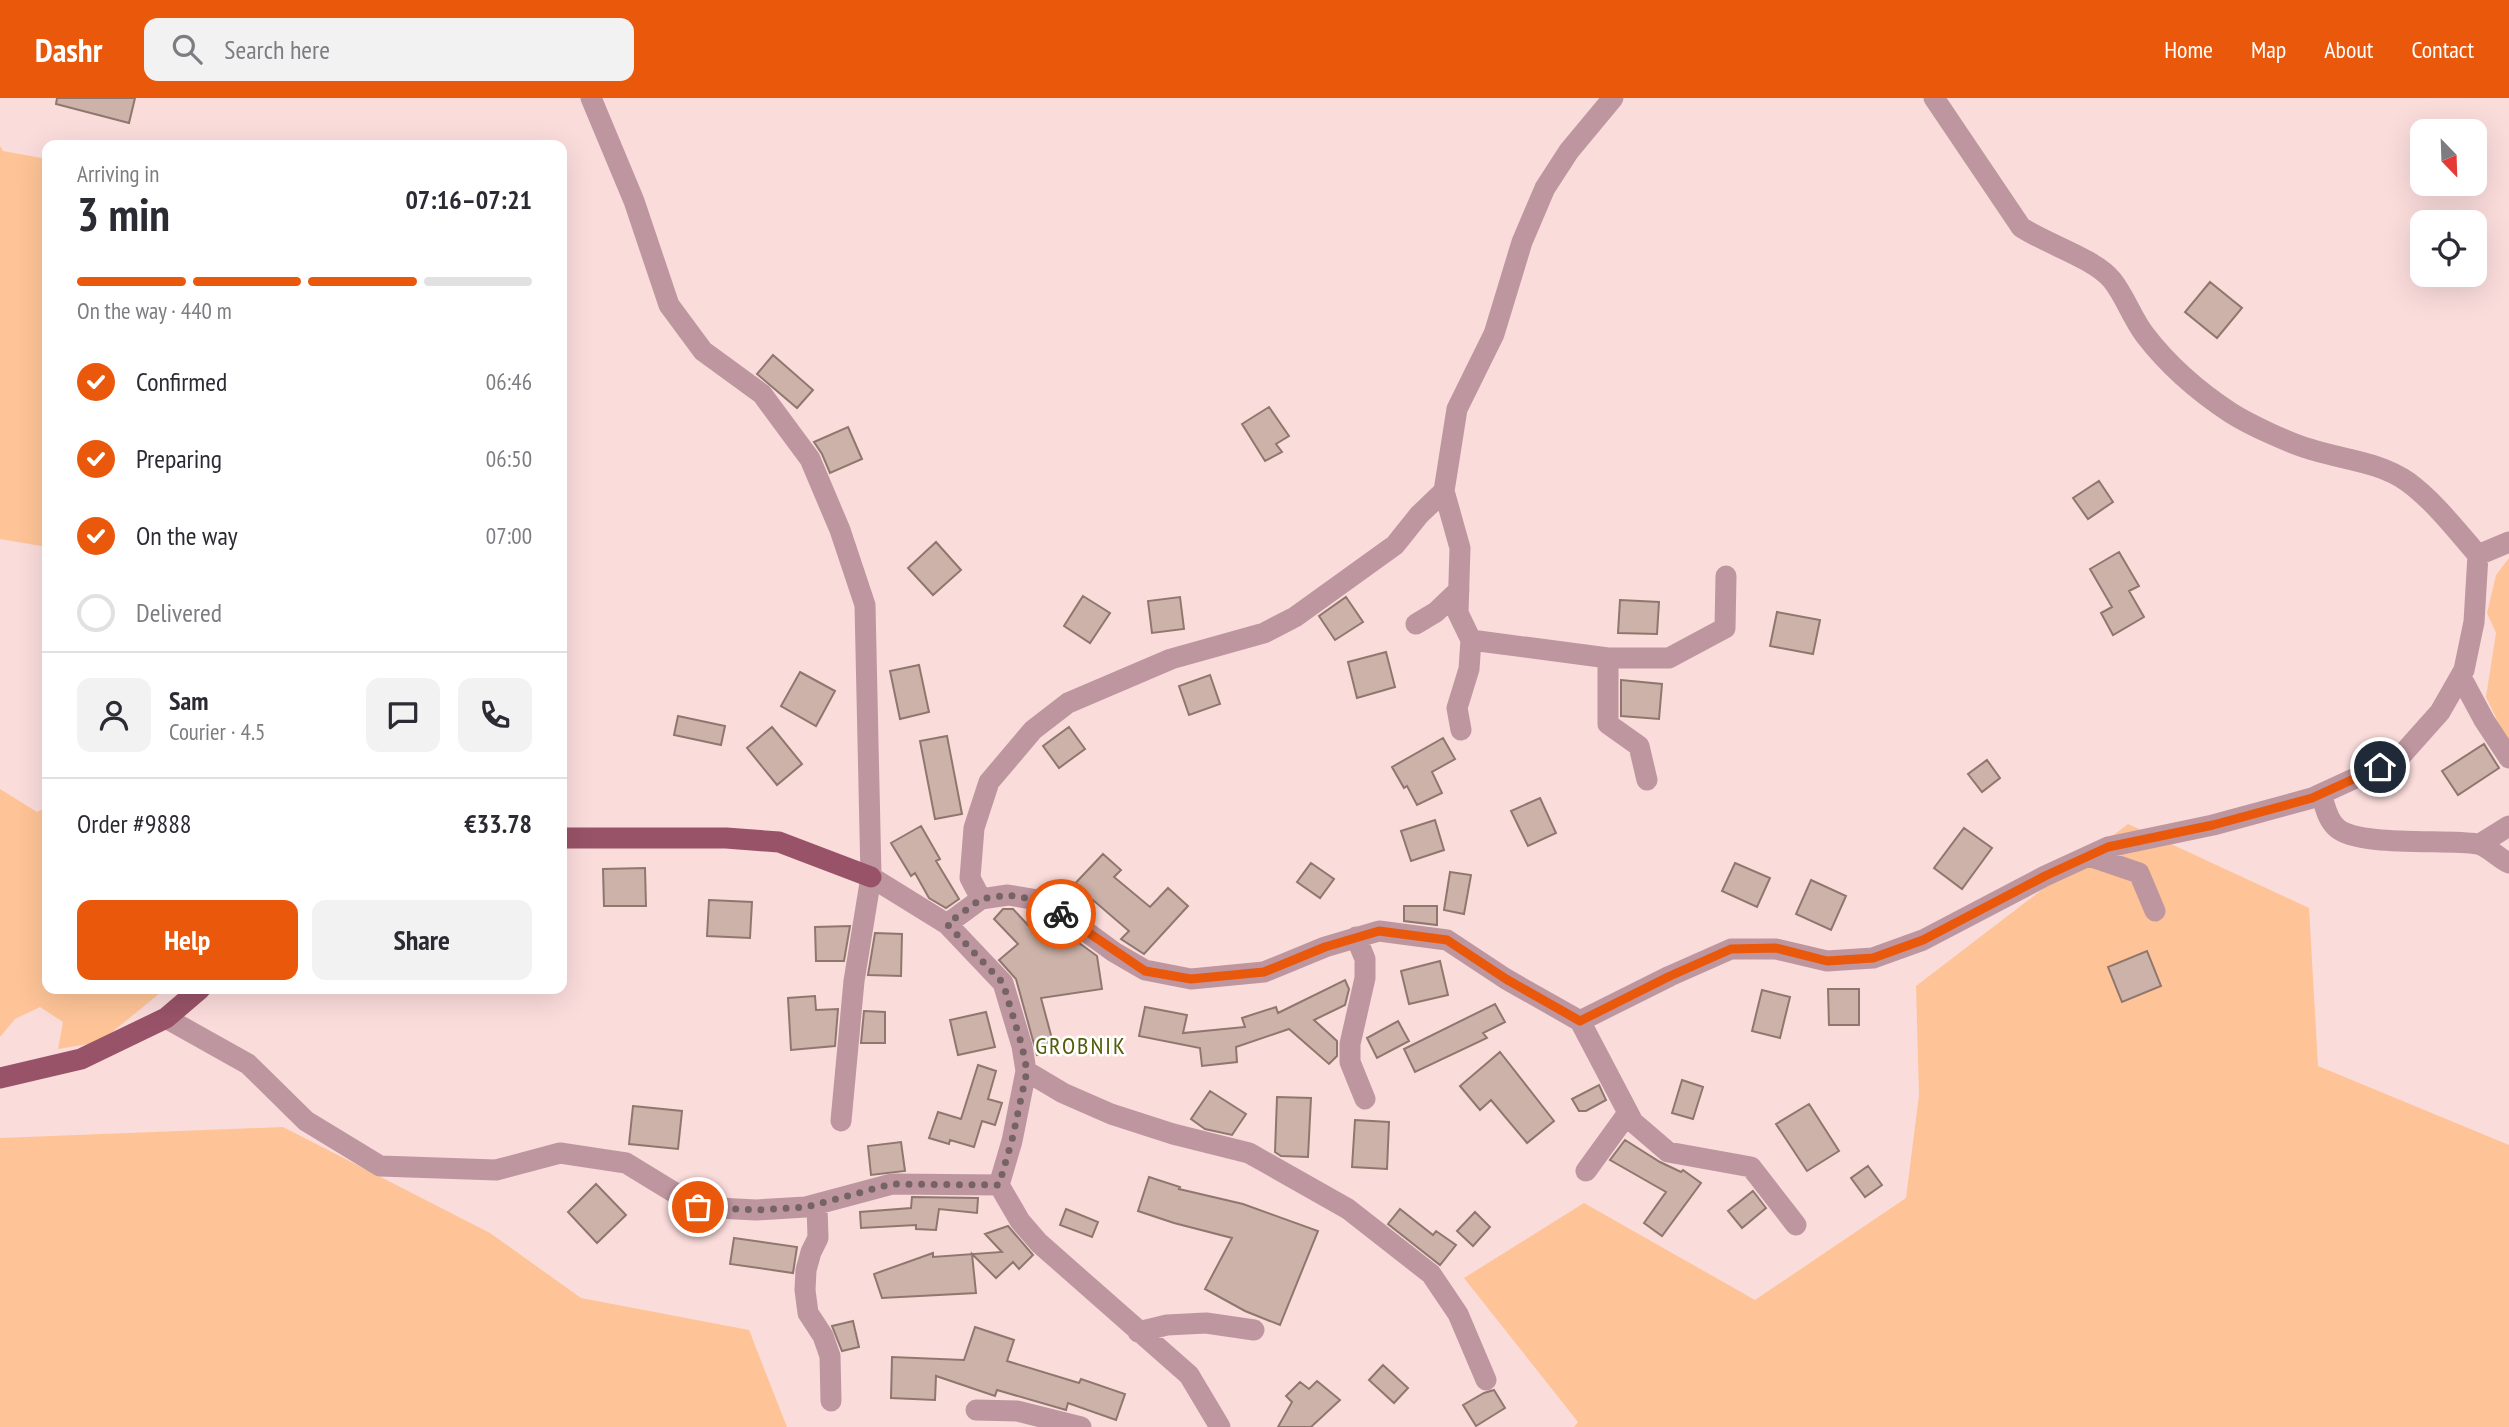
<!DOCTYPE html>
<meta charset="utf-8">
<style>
:root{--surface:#fff;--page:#f2f2f3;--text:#2b2b33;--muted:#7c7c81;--line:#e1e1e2;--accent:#ea580c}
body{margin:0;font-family:"PT Sans Narrow",sans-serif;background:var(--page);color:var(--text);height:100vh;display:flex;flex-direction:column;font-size:26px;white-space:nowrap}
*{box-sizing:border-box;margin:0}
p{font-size:23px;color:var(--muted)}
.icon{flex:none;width:38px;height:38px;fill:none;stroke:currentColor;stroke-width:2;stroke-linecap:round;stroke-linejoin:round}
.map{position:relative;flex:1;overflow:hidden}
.panel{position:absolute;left:42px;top:42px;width:525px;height:854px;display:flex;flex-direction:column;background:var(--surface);border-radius:14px;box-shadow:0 7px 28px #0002}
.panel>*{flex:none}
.needle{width:46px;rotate:157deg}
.controls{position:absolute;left:2410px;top:21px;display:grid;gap:14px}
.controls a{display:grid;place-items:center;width:77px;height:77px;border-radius:14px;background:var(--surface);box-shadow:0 7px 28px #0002;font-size:35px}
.pin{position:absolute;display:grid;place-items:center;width:60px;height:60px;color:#fff;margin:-30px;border:4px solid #fff;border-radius:50%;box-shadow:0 2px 7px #0007}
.courier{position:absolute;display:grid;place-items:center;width:70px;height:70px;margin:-35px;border:5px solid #ea580c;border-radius:50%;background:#fff;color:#222;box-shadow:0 2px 9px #0007}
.head em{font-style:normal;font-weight:800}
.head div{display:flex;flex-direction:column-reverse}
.head{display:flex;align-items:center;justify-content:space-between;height:119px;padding:0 35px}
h1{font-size:46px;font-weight:800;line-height:52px}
.bar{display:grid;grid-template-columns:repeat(4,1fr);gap:10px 7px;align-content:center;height:84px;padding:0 35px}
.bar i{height:9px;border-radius:5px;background:var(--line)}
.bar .current{background:var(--accent)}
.bar p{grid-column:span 4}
.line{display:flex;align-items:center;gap:18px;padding:0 35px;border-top:2px solid var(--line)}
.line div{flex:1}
.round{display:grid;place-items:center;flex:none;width:74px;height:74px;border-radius:14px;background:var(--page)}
ol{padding:0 35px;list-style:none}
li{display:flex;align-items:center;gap:21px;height:77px}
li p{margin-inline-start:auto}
li .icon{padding:7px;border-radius:50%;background:var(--accent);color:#fff;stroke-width:4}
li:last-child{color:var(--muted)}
li i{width:38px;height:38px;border:4px solid var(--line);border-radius:50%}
.cta{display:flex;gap:14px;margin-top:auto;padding:14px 35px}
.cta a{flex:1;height:80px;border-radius:14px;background:var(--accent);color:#fff;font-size:28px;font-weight:800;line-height:80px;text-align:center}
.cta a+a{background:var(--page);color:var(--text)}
header{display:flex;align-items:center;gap:42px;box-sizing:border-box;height:98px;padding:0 35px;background:var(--accent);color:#fff}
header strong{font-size:33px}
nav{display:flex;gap:38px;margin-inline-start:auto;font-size:24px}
.search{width:490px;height:63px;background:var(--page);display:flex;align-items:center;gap:18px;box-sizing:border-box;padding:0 24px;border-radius:14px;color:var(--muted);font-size:26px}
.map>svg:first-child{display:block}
.green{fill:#fec497}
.building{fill:#ccb2a9;stroke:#8f776e;stroke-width:2}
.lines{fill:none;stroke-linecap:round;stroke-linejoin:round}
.minor{stroke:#be96a0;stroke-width:21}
.major{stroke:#985368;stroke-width:21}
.done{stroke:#766464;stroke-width:7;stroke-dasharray:0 12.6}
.route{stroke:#ea580c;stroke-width:9}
.labels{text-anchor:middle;stroke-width:5;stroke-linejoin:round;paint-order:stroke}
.quarter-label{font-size:24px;letter-spacing:2px;fill:#545d09;stroke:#fff}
</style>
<header>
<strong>Dashr</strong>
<div class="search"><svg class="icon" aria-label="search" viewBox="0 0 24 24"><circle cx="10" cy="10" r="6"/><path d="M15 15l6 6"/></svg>Search here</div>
<nav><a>Home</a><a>Map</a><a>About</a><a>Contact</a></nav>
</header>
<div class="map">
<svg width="2509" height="1329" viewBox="0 0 2509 1329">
<rect width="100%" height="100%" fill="#fadcdb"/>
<path class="green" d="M 0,48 L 3,53 L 47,61 L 47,449 L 0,441 Z
M 2509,460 L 2509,647 L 2486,599 L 2496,535 L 2487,515 L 2496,477 Z
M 0,691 L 37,714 L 47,709 L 47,891 L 165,891 L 100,944 L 58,951 L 63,924 L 40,909 L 15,921 L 0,939 Z
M 2128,726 L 2309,810 L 2318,968 L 2509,1047 L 2509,1329 L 1574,1329 L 1578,1324 L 1464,1180 L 1584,1105 L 1755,1202 L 1906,1100 L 1919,997 L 1916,888 Z
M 283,1029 L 490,1135 L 581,1200 L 749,1232 L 787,1329 L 0,1329 L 0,1040 Z"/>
<path class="building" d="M 57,0 L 135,0 L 129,25 L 56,6 Z
M 2210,184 L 2242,210 L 2217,240 L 2185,214 Z
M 773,257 L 813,292 L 797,310 L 757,276 Z
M 1269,309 L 1289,338 L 1276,346 L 1282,354 L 1265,363 L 1242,326 Z
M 848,329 L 862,361 L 830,375 L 822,356 L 814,344 Z
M 2099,383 L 2113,404 L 2088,421 L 2073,400 Z
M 936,444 L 961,472 L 933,497 L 908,470 Z
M 2119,454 L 2139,488 L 2129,493 L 2144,519 L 2113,537 L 2101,515 L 2112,509 L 2090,471 Z
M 1083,498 L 1110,515 L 1090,545 L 1064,528 Z
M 1180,499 L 1184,531 L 1152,535 L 1148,503 Z
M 1346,499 L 1363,524 L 1335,542 L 1319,518 Z
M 1620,502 L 1659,504 L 1657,536 L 1618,535 Z
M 1777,514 L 1820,522 L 1813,556 L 1770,548 Z
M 1386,554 L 1395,589 L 1357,600 L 1348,564 Z
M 919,567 L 929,614 L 900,621 L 890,573 Z
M 800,574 L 835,593 L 816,628 L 781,608 Z
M 1210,577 L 1220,606 L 1189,617 L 1179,588 Z
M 1621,582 L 1662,586 L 1659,621 L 1621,618 Z
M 678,618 L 725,628 L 721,647 L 674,637 Z
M 772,629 L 802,666 L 777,687 L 747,650 Z
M 1069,629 L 1085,651 L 1059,670 L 1043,648 Z
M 947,638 L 962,716 L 935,721 L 920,643 Z
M 1443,640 L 1455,661 L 1432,674 L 1442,695 L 1417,707 L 1407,688 L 1404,690 L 1392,669 Z
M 2484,646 L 2499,670 L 2458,697 L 2442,673 Z
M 1987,662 L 2000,680 L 1982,694 L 1968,676 Z
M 1540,700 L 1556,735 L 1528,748 L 1511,713 Z
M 1435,722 L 1444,752 L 1411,763 L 1401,733 Z
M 921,728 L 940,761 L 936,763 L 959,801 L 946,810 L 929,800 L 915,775 L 911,778 L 891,745 Z
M 1964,730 L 1992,750 L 1962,791 L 1934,770 Z
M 1103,756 L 1121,772 L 1114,779 L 1150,809 L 1168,790 L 1188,808 L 1144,856 L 1121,841 L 1129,833 L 1093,802 L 1086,809 L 1068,793 Z
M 1311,765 L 1334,781 L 1320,800 L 1297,784 Z
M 1735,765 L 1770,780 L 1757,809 L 1722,793 Z
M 645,770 L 646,808 L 604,808 L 603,771 Z
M 1450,774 L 1471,777 L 1464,816 L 1444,812 Z
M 1811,782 L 1846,798 L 1831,832 L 1796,816 Z
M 709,802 L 752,804 L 750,840 L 707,838 Z
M 1404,808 L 1437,808 L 1437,827 L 1404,823 Z
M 1003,811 L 1013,811 L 1041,841 L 1053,826 L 1097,858 L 1102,891 L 1041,900 L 1055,952 L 1037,957 L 1016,881 L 999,862 L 1018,846 L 994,821 Z
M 850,828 L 844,863 L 816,863 L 815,829 Z
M 875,835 L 902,836 L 901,878 L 868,877 Z
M 2147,853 L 2161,888 L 2122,904 L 2108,869 Z
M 1440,863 L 1448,897 L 1409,906 L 1401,873 Z
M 1345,882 L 1349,891 L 1345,907 L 1314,922 L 1337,943 L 1337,958 L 1329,966 L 1289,931 L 1236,949 L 1237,964 L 1202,968 L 1200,950 L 1139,938 L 1145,909 L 1187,917 L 1183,935 L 1245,929 L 1242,920 L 1276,909 L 1278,915 Z
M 1828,891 L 1859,891 L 1859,927 L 1829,927 Z
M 1762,892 L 1790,899 L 1780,940 L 1752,933 Z
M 815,898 L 816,912 L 838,911 L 835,948 L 791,952 L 788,900 Z
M 1495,906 L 1505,924 L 1483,935 L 1487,940 L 1415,974 L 1404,951 Z
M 864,913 L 885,914 L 885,945 L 861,945 Z
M 986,914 L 995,949 L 958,957 L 950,922 Z
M 1398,923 L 1409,943 L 1377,960 L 1367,940 Z
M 1500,954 L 1554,1023 L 1527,1045 L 1491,1002 L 1480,1012 L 1460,988 Z
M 978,967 L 996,973 L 988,1001 L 1002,1005 L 995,1027 L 982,1023 L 974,1049 L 950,1042 L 949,1046 L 929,1040 L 938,1014 L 961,1021 Z
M 1682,982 L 1703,989 L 1693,1021 L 1672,1015 Z
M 1599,987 L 1606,1002 L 1586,1013 L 1579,1013 L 1572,1001 Z
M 1210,993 L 1246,1016 L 1232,1037 L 1205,1031 L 1191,1021 Z
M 1277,999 L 1311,1000 L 1308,1059 L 1281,1058 L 1275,1054 Z
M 1809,1006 L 1839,1053 L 1807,1073 L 1776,1026 Z
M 633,1008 L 682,1013 L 678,1051 L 629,1046 Z
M 1355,1022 L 1389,1024 L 1387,1071 L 1352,1069 Z
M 1625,1042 L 1660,1064 L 1681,1074 L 1683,1072 L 1701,1085 L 1662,1138 L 1644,1125 L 1666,1094 L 1610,1062 Z
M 901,1044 L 905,1073 L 871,1077 L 868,1048 Z
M 1868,1068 L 1882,1087 L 1865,1099 L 1851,1080 Z
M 1149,1079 L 1180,1089 L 1179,1091 L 1243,1106 L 1318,1133 L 1280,1227 L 1245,1213 L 1205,1191 L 1232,1140 L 1174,1125 L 1138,1113 Z
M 596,1086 L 626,1117 L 597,1145 L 568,1114 Z
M 1753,1093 L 1766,1110 L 1742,1130 L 1728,1113 Z
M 912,1099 L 978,1100 L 977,1115 L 939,1111 L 936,1132 L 916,1131 L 916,1127 L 861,1130 L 860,1114 L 911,1110 Z
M 1066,1111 L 1098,1124 L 1092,1139 L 1060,1127 Z
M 1400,1111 L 1433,1137 L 1436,1133 L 1456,1147 L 1440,1167 L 1388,1126 Z
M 1475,1114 L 1490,1129 L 1473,1148 L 1457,1133 Z
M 1008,1128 L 1033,1157 L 1019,1171 L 1013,1164 L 996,1180 L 972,1156 L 976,1195 L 882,1200 L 874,1176 L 933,1155 L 933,1159 L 1002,1154 L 985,1136 Z
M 734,1140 L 797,1149 L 793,1175 L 730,1166 Z
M 853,1223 L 859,1249 L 842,1253 L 832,1228 Z
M 975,1229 L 1014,1242 L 1007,1263 L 1079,1285 L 1081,1281 L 1125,1296 L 1116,1322 L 1068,1305 L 1066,1312 L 997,1292 L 995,1298 L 936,1278 L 935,1302 L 891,1300 L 892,1259 L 964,1262 Z
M 1383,1267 L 1408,1290 L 1394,1305 L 1369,1282 Z
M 1317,1283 L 1340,1302 L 1311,1329 L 1278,1329 L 1292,1304 L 1286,1298 L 1300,1284 L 1309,1291 Z
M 1494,1292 L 1505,1310 L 1476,1328 L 1463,1307 L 1484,1295 Z"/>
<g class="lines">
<path class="minor" d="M 591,0 L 634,103 L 669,207 L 703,253 L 762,296 L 810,361 L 840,432 L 865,507 L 871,779 L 854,883 L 841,1023
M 1444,393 L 1460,450 L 1458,515 L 1471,542 L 1608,560 L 1608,626 L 1639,648 L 1647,682
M 2478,457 L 2509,444
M 1416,526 L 1436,514 L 1459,492
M 1608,560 L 1669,560 L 1725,530 L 1726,478
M 2461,579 L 2484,622 L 2509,660
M 1461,632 L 1457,610 L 1469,571 L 1471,542
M 2321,696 C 2325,707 2327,722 2337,730 C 2358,749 2447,741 2477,746 C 2487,747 2498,760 2509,765
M 2480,746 L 2509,728
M 2089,758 L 2139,775 L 2155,813
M 871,779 L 947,826 L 981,801 L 1008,797 L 1044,803 L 1114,854 L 1145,872 L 1191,881 L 1264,874 L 1325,849 L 1379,833 L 1447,842 L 1506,881 L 1580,923 L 1670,878 L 1731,851 L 1776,851 L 1827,863 L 1873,860 L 1923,842 L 2045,778 L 2108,749 L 2213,727 L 2312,700 L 2399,660 L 2440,614 L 2464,572 L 2474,524 L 2478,457 C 2456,432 2435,404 2408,384 C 2380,364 2345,362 2313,352 C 2291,346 2250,327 2231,315 C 2199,294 2168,267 2145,237 C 2132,220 2125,198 2112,182 C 2094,160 2046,146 2021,129 L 1934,0
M 981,801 L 970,780 L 974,730 L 989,684 L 1033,632 L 1068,605 L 1171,561 L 1264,535 L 1295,519 L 1395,447 L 1419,417 L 1444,393 L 1457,311 L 1494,236 L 1522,144 L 1545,90 L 1569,53 L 1613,0
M 947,826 L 1003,885 L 1022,948 L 1026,973 L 1063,995 L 1111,1016 L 1173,1036 L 1249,1055 L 1348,1111 L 1431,1176 L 1458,1216 L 1486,1282
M 1356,839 L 1365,861 L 1365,880 L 1350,946 L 1350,964 L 1365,1001
M 166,920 L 248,966 L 306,1023 L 380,1068 L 496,1072 L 560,1055 L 626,1065 L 698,1109 L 756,1112 L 806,1109 L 892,1086 L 999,1087
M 1580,923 L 1633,1024 L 1668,1054 L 1751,1069 L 1796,1127
M 1026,973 L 1012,1043 L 999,1087 L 1020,1123 L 1039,1145 L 1189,1277 L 1220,1329
M 1586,1073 L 1628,1015
M 817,1107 L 818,1140 L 811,1154 L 806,1172 L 805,1192 L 808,1215 L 823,1238 L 830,1258 L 831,1303
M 1138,1234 L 1167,1227 L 1206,1225 L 1254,1232
M 976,1312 L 1017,1313 L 1081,1329"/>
<path class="major" d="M 562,740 L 726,740 L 779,744 L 871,779
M 0,980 L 81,961 L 166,920 L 200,891"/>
</g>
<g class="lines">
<path class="done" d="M 698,1109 L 756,1112 L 806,1109 L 892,1086 L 999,1087 L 1012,1042 L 1027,973 L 1022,948 L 1003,885 L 947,826 L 981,801 L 1008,797 L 1044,803 L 1061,816"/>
<path class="route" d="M 1061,816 L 1145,873 L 1191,881 L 1264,874 L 1325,849 L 1379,833 L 1447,842 L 1506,881 L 1580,923 L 1670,878 L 1731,851 L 1776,850 L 1827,863 L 1873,860 L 1923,842 L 2045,778 L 2108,749 L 2213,727 L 2312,700 L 2380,669"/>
</g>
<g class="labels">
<g class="quarter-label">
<text x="1081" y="956">GROBNIK</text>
</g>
</g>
</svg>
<div class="controls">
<a><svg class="needle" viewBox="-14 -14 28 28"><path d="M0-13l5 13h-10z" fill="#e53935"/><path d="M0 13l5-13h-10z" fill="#7c7c81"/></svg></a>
<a><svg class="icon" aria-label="locate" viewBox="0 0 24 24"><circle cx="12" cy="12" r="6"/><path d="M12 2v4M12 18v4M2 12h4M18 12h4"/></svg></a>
</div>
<div class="pin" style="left:698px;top:1109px;background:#ea580c"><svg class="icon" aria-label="bag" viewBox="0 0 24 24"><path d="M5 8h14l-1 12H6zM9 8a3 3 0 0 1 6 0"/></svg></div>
<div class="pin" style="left:2380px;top:669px;background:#1f2937"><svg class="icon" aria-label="home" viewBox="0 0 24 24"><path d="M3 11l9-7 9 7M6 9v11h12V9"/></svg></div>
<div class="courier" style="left:1061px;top:816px"><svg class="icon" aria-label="bike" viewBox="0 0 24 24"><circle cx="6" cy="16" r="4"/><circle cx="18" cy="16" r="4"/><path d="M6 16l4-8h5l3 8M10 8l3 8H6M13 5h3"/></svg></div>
<section class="panel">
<div class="head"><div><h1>3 min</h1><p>Arriving in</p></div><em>07:16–07:21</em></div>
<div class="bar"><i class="current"></i><i class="current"></i><i class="current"></i><i></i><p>On the way · 440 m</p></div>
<ol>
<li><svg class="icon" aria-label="check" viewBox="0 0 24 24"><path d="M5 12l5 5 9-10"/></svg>Confirmed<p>06:46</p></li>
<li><svg class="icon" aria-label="check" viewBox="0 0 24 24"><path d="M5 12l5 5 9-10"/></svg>Preparing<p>06:50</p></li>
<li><svg class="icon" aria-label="check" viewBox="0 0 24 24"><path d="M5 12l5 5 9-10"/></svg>On the way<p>07:00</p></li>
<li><i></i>Delivered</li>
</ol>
<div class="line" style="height:126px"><a class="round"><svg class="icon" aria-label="person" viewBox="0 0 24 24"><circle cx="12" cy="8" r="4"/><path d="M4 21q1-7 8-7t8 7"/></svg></a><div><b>Sam</b><p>Courier · 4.5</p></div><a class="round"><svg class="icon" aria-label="chat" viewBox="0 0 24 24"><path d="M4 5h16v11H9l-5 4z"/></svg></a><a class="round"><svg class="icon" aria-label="phone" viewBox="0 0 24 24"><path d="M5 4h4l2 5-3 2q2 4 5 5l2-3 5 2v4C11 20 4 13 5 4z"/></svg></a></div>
<div class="line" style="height:91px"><div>Order #9888</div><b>€33.78</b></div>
<div class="cta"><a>Help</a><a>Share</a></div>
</section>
</div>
